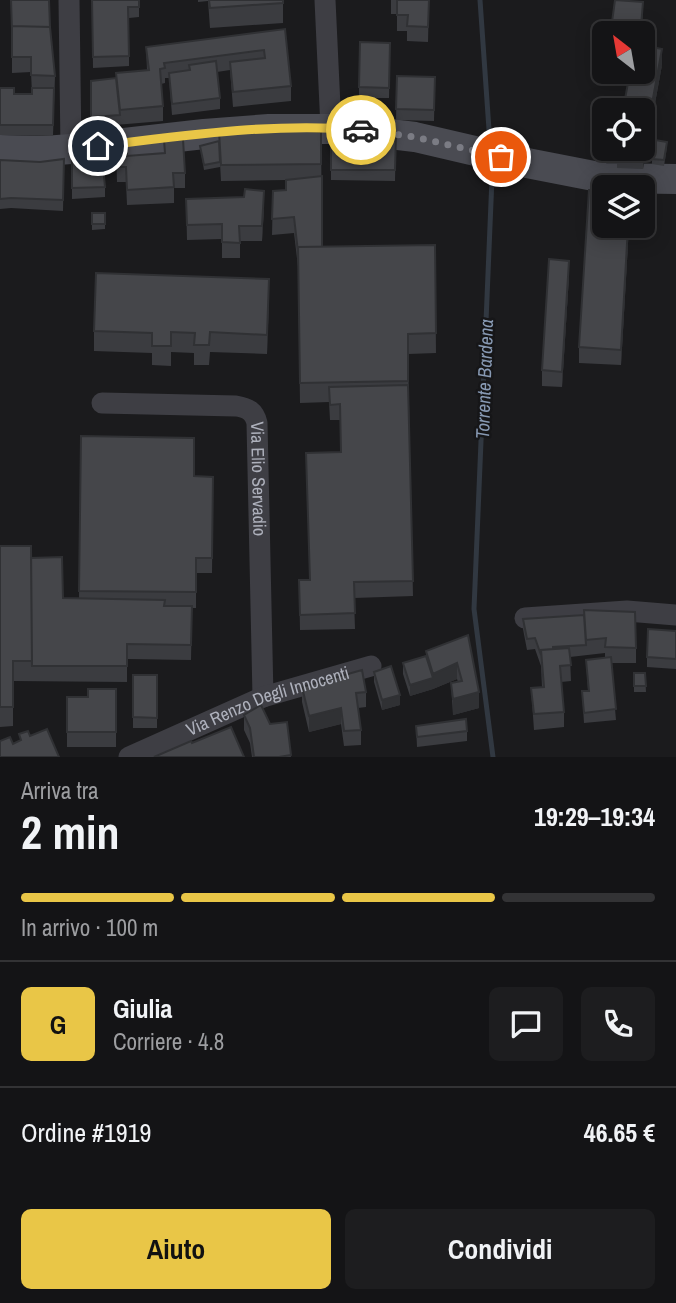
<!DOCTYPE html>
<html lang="it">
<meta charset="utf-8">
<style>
:root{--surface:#141416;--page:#1d1d1f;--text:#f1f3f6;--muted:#9d9ea1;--line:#333335;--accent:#e9c647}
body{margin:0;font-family:"Archivo Narrow",sans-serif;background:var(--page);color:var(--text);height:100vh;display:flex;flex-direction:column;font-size:26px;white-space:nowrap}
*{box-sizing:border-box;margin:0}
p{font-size:23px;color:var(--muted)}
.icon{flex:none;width:38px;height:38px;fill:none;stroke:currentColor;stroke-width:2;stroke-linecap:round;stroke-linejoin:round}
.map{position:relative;height:757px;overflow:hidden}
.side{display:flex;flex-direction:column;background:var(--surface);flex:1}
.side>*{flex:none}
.needle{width:46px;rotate:329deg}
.controls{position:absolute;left:592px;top:21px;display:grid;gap:14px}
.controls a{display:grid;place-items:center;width:63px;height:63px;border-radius:10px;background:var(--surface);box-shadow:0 4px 18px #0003,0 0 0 2px var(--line);font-size:35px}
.pin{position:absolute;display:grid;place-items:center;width:60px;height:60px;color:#fff;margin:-30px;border:4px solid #fff;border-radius:50%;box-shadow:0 2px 7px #0007}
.courier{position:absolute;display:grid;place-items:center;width:70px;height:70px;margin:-35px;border:5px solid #e9c647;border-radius:50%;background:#fff;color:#222;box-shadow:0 2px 9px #0007}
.overview em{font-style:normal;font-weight:800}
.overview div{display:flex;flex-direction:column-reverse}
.overview{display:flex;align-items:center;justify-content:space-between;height:119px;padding:0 21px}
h1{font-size:46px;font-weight:800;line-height:52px}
.bar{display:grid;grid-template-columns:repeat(4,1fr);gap:10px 7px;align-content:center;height:84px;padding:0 21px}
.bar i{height:9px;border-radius:5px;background:var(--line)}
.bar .on{background:var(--accent)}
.bar p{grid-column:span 4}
.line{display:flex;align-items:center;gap:18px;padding:0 21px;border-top:2px solid var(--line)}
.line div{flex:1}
.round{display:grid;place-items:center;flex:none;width:74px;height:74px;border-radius:10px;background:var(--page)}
.action{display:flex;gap:14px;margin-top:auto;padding:14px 21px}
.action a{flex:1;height:80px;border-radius:10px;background:var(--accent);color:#111;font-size:28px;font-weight:800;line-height:80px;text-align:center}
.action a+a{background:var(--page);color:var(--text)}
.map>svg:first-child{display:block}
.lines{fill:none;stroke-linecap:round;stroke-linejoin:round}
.stream{stroke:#313841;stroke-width:5}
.street{stroke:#3e3e44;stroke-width:21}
.secondary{stroke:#4a4b52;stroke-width:30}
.wall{fill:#3b3c40}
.shaded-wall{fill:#303134}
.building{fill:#45464a;stroke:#303134;stroke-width:2}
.done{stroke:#7b7c84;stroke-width:7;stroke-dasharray:0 12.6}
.route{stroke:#e9c647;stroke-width:9}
.labels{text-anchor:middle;stroke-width:5;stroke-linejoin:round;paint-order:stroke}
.street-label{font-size:18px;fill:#aeb1bc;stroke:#161618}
.water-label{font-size:19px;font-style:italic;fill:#889ab4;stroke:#161618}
</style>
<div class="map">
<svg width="676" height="757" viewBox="0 0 676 757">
<rect width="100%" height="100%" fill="#1b1b1d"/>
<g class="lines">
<path class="stream" d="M 480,0 L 490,144
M 491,164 L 492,178 L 474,609 L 493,757"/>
<g class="street">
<path d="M 69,0 L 71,149"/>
<path d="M 325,0 L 331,128"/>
<path id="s1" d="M 102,403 L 236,406 C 248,408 254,411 257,423 L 263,697"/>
<path d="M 525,618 L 627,611 L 676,615"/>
<path id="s2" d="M 129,757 L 263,697 L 371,666"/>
</g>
<path class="secondary" d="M 0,150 L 44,151 L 71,149 L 204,134 L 269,129 L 349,129 L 415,137 L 527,163 L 604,178 L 676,179"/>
</g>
<path class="wall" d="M 92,0 L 139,0 L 139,17 L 129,18 L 129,66 L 93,68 Z
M 198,0 L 283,0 L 283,23 L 210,28 L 208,1 L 198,2 Z
M 391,0 L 429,0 L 428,42 L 407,41 L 407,31 L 397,31 L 397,14 L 391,14 Z
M 643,12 L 641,33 L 612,33 L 612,22 Z
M 50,27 L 55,76 L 53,136 L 0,135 L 0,88 L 14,94 L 32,94 L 31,72 L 12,73 L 12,38 Z
M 285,29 L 291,86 L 291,101 L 233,107 L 230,70 L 217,72 L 220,98 L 220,109 L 172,115 L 169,78 L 165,78 L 165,83 L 161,84 L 163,106 L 163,121 L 91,127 L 91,81 L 116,78 L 147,70 L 146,47 Z
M 390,43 L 389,98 L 359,98 L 359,87 Z
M 662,65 L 643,169 L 617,168 L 617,152 Z
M 397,76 L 435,77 L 434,121 L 396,120 Z
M 321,132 L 322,247 L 435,245 L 436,353 L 408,354 L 413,596 L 354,598 L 355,629 L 300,630 L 299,580 L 309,580 L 341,452 L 340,420 L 330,420 L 329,402 L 300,403 L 298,267 L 294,233 L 272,235 L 273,191 L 286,190 L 286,180 L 221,181 L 220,163 L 220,167 L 204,170 L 200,146 Z
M 331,134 L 396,134 L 395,181 L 331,180 Z
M 164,140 L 185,173 L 185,188 L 174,188 L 174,203 L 127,205 L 126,182 L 117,182 L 116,149 L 127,156 L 164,153 Z
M 667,147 L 664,166 L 652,164 L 652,159 Z
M 64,159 L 63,211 L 11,208 L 0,209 L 0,160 L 40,162 Z
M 72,160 L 105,187 L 105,197 L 72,199 Z
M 186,199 L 264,207 L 262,241 L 240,241 L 240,258 L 222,258 L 222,239 L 187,240 Z
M 92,213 L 105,213 L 105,229 L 92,230 Z
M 629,226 L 621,365 L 579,363 L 579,347 Z
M 569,276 L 562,387 L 542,386 L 542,370 Z
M 269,298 L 267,354 L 210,352 L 209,365 L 194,365 L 194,353 L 171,352 L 171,366 L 152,365 L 152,353 L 94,351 L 94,331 Z
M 81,436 L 194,476 L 213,492 L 212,573 L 196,573 L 196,608 L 192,608 L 191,660 L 127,659 L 127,682 L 13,681 L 13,726 L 0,727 L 0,546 L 31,558 L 63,598 L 79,598 Z
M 584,615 L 636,648 L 636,663 L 611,663 L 616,720 L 584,723 L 582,691 L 588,691 L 586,660 L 605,658 L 605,653 L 570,657 L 571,681 L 561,682 L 564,712 L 564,727 L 534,730 L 531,688 L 542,687 L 541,666 L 535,649 L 527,650 L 523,629 L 523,619 Z
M 676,631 L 676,669 L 647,667 L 647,657 Z
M 468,635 L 479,708 L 453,715 L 451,683 L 458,682 L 457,679 L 433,689 L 410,696 L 403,674 L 403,663 L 426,656 L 426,651 Z
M 374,672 L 400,705 L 382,710 L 374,682 Z
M 634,673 L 645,673 L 646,692 L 634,692 Z
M 133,675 L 157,675 L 157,728 L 133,728 Z
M 302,687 L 366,692 L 366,707 L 358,708 L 361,730 L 361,745 L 344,746 L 341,724 L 309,732 L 302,702 Z
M 116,689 L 116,747 L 67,747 L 67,697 L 88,697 Z
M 244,715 L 270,724 L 287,722 L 291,757 L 252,757 L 250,743 L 244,730 Z
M 416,726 L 467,731 L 467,741 L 417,747 Z"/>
<path class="shaded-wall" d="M 662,49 L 662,65 L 643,169 L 643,153 Z
M 264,191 L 264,207 L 262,241 L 262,226 Z
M 628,226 L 629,226 L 621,365 L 621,350 Z
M 569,261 L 569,276 L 562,387 L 562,372 Z
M 269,279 L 269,298 L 267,354 L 267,335 Z
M 457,663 L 457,679 L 433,689 L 410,696 L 410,685 L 433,678 L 433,674 Z
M 479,692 L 479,708 L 453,715 L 453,699 Z
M 400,695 L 400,705 L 382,710 L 382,700 Z
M 341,708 L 341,724 L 309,732 L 309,716 Z"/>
<path class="building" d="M 11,0 L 49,0 L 50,27 L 12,26 L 12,30 Z
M 92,0 L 139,0 L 139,7 L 128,7 L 129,56 L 93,57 Z
M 209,0 L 283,0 L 283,3 L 210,8 Z
M 397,0 L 429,0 L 428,27 L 407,26 L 408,15 L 397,15 Z
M 615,0 L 643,2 L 641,27 L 612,22 Z
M 12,26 L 50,27 L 55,76 L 31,75 L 31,57 L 12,57 Z
M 285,29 L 291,86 L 233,92 L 230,62 L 265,58 L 264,50 L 164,63 L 165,68 L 160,69 L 163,106 L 120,110 L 116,73 L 149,70 L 146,47 Z
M 360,42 L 390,43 L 389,88 L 359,87 Z
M 642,45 L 662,49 L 643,153 L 617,152 L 617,149 L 642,149 L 642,110 L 623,110 L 630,72 L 642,72 Z
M 216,61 L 220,98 L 172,104 L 169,73 L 190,70 L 189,65 Z
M 397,76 L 435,77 L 434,110 L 396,109 Z
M 116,78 L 120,115 L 91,117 L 91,81 Z
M 0,88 L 14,88 L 14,94 L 32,94 L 32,88 L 54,88 L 53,125 L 0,125 Z
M 261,128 L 321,132 L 321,164 L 221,165 L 219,131 Z
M 331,134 L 396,134 L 395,170 L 331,170 Z
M 183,139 L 185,173 L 173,173 L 174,187 L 127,190 L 126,167 L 117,167 L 116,149 L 127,148 L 127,156 L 165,153 L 164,140 Z
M 655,140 L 667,142 L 664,160 L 652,159 Z
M 219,141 L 220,162 L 204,165 L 200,146 Z
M 102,155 L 105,187 L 72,188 L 72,160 Z
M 64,159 L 63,200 L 11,198 L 0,199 L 0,160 L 40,162 Z
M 322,176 L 322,247 L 298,247 L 298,252 L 294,217 L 272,219 L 273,191 L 286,190 L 286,180 Z
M 245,189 L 264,191 L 262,226 L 239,226 L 240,243 L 222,242 L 222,224 L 187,225 L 186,199 L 244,197 Z
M 589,190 L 604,191 L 604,226 L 628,226 L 621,350 L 579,347 Z
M 92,213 L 105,213 L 105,224 L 92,224 Z
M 435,245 L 436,333 L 408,334 L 408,381 L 300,383 L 298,247 Z
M 549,259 L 569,261 L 562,372 L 542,370 Z
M 96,273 L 269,279 L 267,335 L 210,332 L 209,345 L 194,345 L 195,333 L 171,332 L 171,346 L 152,346 L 152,333 L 94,331 Z
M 408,385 L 413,581 L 354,582 L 355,613 L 300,615 L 299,580 L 310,580 L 306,453 L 341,452 L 340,404 L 330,405 L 329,387 Z
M 81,436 L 194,438 L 194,476 L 213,477 L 212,558 L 196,558 L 196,592 L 79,591 Z
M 0,546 L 31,546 L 32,661 L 13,661 L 13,707 L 0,707 Z
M 62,557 L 63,598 L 165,600 L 164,606 L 192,606 L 191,645 L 127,644 L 127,666 L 32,666 L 31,558 Z
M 584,610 L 635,612 L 636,648 L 605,647 L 606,638 L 586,640 Z
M 584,615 L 586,645 L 553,647 L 553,649 L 541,650 L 541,655 L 535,638 L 527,639 L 523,619 Z
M 648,629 L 676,631 L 676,659 L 647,657 Z
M 468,635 L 479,692 L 453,699 L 451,683 L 462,681 L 457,663 L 433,674 L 426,651 Z
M 569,648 L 571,665 L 560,666 L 564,712 L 534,714 L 531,688 L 544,687 L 541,650 Z
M 426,656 L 433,678 L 410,685 L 403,663 Z
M 611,657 L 616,709 L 584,713 L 582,691 L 589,691 L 586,660 Z
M 391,666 L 400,695 L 382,700 L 374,672 Z
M 362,670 L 366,692 L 356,693 L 361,730 L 344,731 L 341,708 L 309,716 L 302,687 Z
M 634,673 L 645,673 L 646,686 L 634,686 Z
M 133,675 L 157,675 L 157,718 L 133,717 Z
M 88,689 L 116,689 L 116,732 L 67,732 L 67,697 L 88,697 Z
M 261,705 L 270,724 L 287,722 L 291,755 L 279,757 L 254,757 L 250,728 L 244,715 Z
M 466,719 L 467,731 L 417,737 L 416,726 Z
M 231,727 L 244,757 L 154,757 L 191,741 L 192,743 Z
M 47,729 L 59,757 L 0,757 L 0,741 L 10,737 L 13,744 L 21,740 L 19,734 L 28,731 L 30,736 Z"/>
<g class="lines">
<path class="done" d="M 361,130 L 415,137 L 501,157"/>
<path class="route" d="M 98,146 C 184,136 273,122 361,130"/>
</g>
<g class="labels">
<g class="street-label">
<text dy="6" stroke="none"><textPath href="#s1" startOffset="219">Via Elio Servadio</textPath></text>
<text dy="6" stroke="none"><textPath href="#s2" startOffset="150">Via Renzo Degli Innocenti</textPath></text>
</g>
<g class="water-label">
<text transform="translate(484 379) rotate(-88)" y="7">Torrente Bardena</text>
</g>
</g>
</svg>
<div class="controls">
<a><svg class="needle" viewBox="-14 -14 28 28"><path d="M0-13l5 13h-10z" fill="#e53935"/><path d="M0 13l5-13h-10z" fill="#9d9ea1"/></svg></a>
<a><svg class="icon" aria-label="locate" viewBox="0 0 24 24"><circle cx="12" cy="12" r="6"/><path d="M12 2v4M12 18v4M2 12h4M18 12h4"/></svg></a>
<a><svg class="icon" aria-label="layers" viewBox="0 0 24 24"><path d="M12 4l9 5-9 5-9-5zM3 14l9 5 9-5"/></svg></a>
</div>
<div class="pin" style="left:501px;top:157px;background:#ea580c"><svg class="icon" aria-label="bag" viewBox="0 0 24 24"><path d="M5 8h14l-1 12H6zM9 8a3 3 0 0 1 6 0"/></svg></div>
<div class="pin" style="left:98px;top:146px;background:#1f2937"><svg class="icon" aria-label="home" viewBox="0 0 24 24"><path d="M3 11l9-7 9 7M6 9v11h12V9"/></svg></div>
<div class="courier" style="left:361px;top:130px"><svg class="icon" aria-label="car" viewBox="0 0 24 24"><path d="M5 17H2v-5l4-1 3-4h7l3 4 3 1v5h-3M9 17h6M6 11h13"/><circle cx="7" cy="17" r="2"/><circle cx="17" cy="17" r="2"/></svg></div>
</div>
<section class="side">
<div class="overview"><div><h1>2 min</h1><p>Arriva tra</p></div><em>19:29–19:34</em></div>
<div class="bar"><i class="on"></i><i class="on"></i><i class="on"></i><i></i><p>In arrivo · 100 m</p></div>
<div class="line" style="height:126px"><b class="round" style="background:var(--accent);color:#111">G</b><div><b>Giulia</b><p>Corriere · 4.8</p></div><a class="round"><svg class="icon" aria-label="chat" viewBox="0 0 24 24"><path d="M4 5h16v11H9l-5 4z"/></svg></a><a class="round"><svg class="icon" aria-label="phone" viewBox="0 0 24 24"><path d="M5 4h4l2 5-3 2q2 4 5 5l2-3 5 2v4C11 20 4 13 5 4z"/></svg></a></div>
<div class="line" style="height:91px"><div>Ordine #1919</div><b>46.65 €</b></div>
<div class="action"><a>Aiuto</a><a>Condividi</a></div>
</section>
